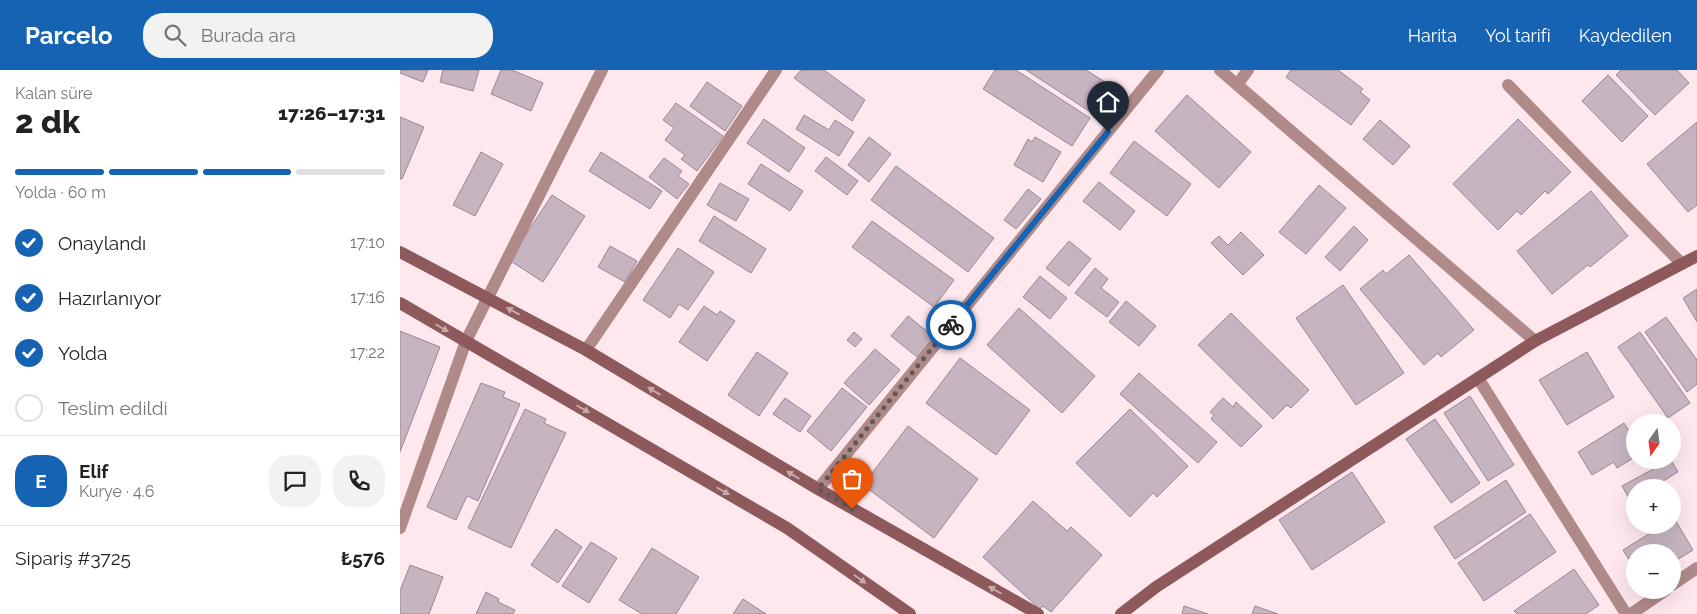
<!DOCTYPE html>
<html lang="tr">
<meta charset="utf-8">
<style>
:root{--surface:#fff;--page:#f2f2f2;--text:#222;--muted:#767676;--line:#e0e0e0;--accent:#1563b2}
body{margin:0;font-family:Raleway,sans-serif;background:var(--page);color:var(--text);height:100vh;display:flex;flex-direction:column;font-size:19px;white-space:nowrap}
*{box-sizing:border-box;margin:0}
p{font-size:16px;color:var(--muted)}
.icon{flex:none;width:28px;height:28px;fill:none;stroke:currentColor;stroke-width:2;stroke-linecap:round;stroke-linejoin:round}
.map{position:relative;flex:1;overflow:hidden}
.side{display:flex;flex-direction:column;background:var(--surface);width:400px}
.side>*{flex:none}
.needle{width:32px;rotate:194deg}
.buttons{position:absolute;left:1226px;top:344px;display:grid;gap:10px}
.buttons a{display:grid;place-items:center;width:55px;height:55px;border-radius:50%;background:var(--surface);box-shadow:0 5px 20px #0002;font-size:25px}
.pin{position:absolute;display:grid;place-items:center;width:42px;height:42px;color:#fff;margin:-51px -21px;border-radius:50% 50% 50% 0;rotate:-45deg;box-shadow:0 0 5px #0007}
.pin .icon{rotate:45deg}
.courier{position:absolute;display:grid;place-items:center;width:50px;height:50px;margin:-25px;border:4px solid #1563b2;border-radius:50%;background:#fff;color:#222;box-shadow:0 1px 6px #0007}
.head em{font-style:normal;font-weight:800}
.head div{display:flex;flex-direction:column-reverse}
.head{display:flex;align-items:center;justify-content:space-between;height:85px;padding:0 15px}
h1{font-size:32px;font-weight:800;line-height:38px}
.bar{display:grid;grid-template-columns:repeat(4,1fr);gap:8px 5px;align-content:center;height:60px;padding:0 15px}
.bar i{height:6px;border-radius:4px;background:var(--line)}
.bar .on{background:var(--accent)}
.bar p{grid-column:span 4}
.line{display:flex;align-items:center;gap:12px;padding:0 15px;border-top:1px solid var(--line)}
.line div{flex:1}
.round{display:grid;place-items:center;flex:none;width:52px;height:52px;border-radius:20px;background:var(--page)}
ol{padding:0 15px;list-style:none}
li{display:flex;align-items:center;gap:15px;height:55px}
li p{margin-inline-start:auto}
li .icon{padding:5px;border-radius:50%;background:var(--accent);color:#fff;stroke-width:4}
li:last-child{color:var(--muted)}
li i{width:28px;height:28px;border:2px solid var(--line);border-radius:50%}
header{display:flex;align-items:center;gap:30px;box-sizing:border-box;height:70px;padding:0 25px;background:var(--accent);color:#fff}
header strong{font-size:24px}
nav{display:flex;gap:28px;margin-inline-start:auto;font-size:18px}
.search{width:350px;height:45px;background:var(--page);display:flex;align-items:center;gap:12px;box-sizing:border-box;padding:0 18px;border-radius:20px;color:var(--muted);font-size:19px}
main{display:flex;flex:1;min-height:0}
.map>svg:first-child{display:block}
.building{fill:#c6b5c0;stroke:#988893}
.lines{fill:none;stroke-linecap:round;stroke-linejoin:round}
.street{stroke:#af8a89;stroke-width:12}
.secondary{stroke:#8e595a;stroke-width:12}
.oneway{fill:#c6aaab}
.done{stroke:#63575b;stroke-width:5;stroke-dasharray:0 9}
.route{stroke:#1563b2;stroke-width:6}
</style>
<header>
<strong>Parcelo</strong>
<div class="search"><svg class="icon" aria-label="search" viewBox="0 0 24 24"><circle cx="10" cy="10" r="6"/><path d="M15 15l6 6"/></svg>Burada ara</div>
<nav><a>Harita</a><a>Yol tarifi</a><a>Kaydedilen</a></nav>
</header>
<main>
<section class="side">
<div class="head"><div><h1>2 dk</h1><p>Kalan süre</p></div><em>17:26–17:31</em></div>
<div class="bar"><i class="on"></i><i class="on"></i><i class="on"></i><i></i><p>Yolda · 60 m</p></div>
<ol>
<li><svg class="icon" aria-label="check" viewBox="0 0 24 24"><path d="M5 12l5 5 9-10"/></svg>Onaylandı<p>17:10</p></li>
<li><svg class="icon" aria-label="check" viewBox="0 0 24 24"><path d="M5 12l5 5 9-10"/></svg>Hazırlanıyor<p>17:16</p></li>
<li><svg class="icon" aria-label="check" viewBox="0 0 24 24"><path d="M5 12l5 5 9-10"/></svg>Yolda<p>17:22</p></li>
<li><i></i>Teslim edildi</li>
</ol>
<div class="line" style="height:90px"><b class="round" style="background:var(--accent);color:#fff">E</b><div><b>Elif</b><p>Kurye · 4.6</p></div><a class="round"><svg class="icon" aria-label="chat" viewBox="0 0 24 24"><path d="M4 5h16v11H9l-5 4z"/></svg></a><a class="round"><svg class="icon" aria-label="phone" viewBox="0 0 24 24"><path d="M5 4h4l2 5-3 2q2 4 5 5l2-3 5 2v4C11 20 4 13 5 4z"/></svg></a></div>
<div class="line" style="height:65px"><div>Sipariş #3725</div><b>₺576</b></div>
</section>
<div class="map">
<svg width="1297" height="544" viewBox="0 0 1297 544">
<rect width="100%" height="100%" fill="#fee8ee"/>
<path class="building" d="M 0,0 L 28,0 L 23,12 L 0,3 Z
M 43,0 L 79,0 L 73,21 L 40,12 Z
M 101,0 L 112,0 L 143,13 L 131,41 L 91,24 Z
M 401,0 L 424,0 L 465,30 L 452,51 L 394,8 Z
M 595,0 L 616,0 L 690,48 L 672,76 L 583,19 Z
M 626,0 L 686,0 L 713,17 L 695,45 Z
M 891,0 L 938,0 L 963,19 L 960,22 L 970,30 L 951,55 L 886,7 Z
M 1221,0 L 1277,0 L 1289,13 L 1255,45 L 1216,5 Z
M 1208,5 L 1248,46 L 1222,72 L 1182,31 Z
M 307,12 L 342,36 L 325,61 L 290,36 Z
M 787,25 L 851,82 L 819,118 L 755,61 Z
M 276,33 L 323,66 L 297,101 L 281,89 L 285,85 L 265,70 L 274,58 L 263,50 Z
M 404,45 L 429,60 L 435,50 L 454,62 L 439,86 L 396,59 Z
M 0,47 L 24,57 L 2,109 L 0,109 Z
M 364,49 L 405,78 L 389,102 L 347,73 Z
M 1118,49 L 1171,102 L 1148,124 L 1145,121 L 1121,145 L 1117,141 L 1098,160 L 1053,114 Z
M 980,50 L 1010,76 L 993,95 L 963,69 Z
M 1297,52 L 1297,135 L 1288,142 L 1247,94 Z
M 469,67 L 491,84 L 469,112 L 448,95 Z
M 635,67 L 661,82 L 643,112 L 614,95 L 628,69 L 632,72 Z
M 734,71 L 791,114 L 767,146 L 710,103 Z
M 81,82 L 103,94 L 75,146 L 53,135 Z
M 201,82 L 262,121 L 250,139 L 189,101 Z
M 426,87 L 458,111 L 447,125 L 415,101 Z
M 264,88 L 282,101 L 278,106 L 289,114 L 277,129 L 249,107 Z
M 361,94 L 403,121 L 390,141 L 348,114 Z
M 496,96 L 594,168 L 568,202 L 471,130 Z
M 699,112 L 735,141 L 720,160 L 683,131 Z
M 320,113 L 349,129 L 336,151 L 307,135 Z
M 919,115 L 946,138 L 906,184 L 879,162 Z
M 628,119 L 641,129 L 616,159 L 604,150 Z
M 1191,121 L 1228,166 L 1190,197 L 1188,195 L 1152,224 L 1117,181 Z
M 152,125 L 185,146 L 143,212 L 109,190 Z
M 314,146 L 366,179 L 351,203 L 299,171 Z
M 472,151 L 554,210 L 534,237 L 452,177 Z
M 954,156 L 968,170 L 940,201 L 925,187 Z
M 841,162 L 864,185 L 843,205 L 811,173 L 819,166 L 828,175 Z
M 669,171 L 691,189 L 669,216 L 646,198 Z
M 210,176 L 237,191 L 225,212 L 198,197 Z
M 278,178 L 314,202 L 288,240 L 279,234 L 270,248 L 243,230 Z
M 1009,185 L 1074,260 L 1041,287 L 1038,283 L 1024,295 L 960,219 L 983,200 L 986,204 Z
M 695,198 L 708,209 L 701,218 L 719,232 L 707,247 L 675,223 Z
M 640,206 L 667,228 L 650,249 L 623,227 Z
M 943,215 L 1004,303 L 956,335 L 896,248 Z
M 1297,219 L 1297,252 L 1283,228 Z
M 726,231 L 756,256 L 739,276 L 709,252 Z
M 304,236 L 317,245 L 320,241 L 335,251 L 307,291 L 279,272 Z
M 619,238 L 695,306 L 662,343 L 587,275 Z
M 831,243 L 909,320 L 891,338 L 887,335 L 873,349 L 798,275 Z
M 508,246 L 534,267 L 517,287 L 491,266 Z
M 1266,247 L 1297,290 L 1297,314 L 1287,322 L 1245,262 Z
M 0,261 L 40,277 L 0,382 Z
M 454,262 L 462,269 L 455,277 L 447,270 Z
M 1240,262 L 1290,333 L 1268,348 L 1218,277 Z
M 475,279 L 500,300 L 469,335 L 444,313 Z
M 357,282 L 388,303 L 359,346 L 328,325 Z
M 1187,282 L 1214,327 L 1167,355 L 1139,310 Z
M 560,288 L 630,340 L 596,385 L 526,333 Z
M 739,303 L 817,372 L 798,393 L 720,324 Z
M 81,313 L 105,322 L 103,327 L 120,334 L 78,431 L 67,426 L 56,450 L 27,437 Z
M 442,318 L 467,337 L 431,381 L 407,361 Z
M 1070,326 L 1114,395 L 1088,411 L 1044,343 Z
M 385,328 L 411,346 L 400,362 L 373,344 Z
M 823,328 L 833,337 L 836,332 L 862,356 L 841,377 L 811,349 L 814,345 L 810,342 Z
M 125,339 L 146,349 L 144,353 L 166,363 L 111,478 L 68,458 Z
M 730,339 L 788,396 L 757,427 L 753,423 L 730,447 L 676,393 Z
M 1035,349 L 1080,413 L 1051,433 L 1006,369 Z
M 1224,353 L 1235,371 L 1235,387 L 1217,398 L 1214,392 L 1192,405 L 1178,382 Z
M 508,356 L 578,409 L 534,468 L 463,415 Z
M 1253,390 L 1271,390 L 1278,402 L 1252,418 L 1235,418 L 1235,427 L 1230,430 L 1222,416 L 1257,397 Z
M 952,402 L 985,452 L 912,500 L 879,450 Z
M 1106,410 L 1126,442 L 1055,489 L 1034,457 Z
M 633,431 L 667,461 L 671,457 L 702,485 L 651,542 L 643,536 L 640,539 L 583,487 Z
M 1130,444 L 1156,482 L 1084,531 L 1058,493 Z
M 1274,448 L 1293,480 L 1272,493 L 1272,482 L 1235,482 L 1235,499 L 1223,480 L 1263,455 L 1272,455 Z
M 156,459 L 182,477 L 158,513 L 131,495 Z
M 191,472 L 217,488 L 189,533 L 162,516 Z
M 252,478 L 299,507 L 276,544 L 242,544 L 219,530 Z
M 10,495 L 43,507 L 29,544 L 0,544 L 0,521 Z
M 1174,499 L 1199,535 L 1186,544 L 1117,544 L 1114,541 Z
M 86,522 L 99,529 L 98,532 L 115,540 L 113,544 L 76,544 Z
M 343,529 L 366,544 L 333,544 Z
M 784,536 L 808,544 L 782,544 Z
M 855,536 L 878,544 L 852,544 Z"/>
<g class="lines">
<path class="street" d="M 820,0 L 1135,271
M 837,15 L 848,0
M 1108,15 L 1282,194
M 186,280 L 376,0
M 1078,308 L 1226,544
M 418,419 L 758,0
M 0,458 L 66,271 L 202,0
M 1272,515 L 1297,498
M 1231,544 L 1266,520"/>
<path class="secondary" d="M 0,182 L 186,280 L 418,419 L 638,544
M 0,233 L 387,458 L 510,544
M 721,544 L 756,517 L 1135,271 L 1297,186"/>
</g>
<defs><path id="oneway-solid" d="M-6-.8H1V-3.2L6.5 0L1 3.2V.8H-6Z" transform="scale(1.25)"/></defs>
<g class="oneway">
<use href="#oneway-solid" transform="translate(113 241) rotate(-152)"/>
<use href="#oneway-solid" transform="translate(42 258) rotate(30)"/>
<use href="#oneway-solid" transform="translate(254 321) rotate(-149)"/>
<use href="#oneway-solid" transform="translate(183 339) rotate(30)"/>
<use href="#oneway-solid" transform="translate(393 405) rotate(-149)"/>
<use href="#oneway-solid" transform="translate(323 421) rotate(30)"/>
<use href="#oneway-solid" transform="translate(460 509) rotate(35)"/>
<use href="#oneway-solid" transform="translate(595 520) rotate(-150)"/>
</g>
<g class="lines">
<path class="done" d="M 452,439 L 418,419 L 551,255"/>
<path class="route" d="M 551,255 L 708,62"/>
</g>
</svg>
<div class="buttons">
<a><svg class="needle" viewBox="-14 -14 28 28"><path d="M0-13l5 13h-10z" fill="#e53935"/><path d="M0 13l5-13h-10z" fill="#767676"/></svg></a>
<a>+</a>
<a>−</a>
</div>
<div class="pin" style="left:452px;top:439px;background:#ea580c"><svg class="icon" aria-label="bag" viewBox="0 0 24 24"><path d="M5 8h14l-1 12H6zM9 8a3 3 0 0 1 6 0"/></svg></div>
<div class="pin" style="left:708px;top:62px;background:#1f2937"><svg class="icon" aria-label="home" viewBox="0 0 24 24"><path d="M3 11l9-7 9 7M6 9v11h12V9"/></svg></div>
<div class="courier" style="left:551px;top:255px"><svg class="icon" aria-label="bike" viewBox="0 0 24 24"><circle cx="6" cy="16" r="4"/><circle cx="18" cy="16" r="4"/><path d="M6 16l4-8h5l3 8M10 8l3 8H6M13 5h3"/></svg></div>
</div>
</main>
